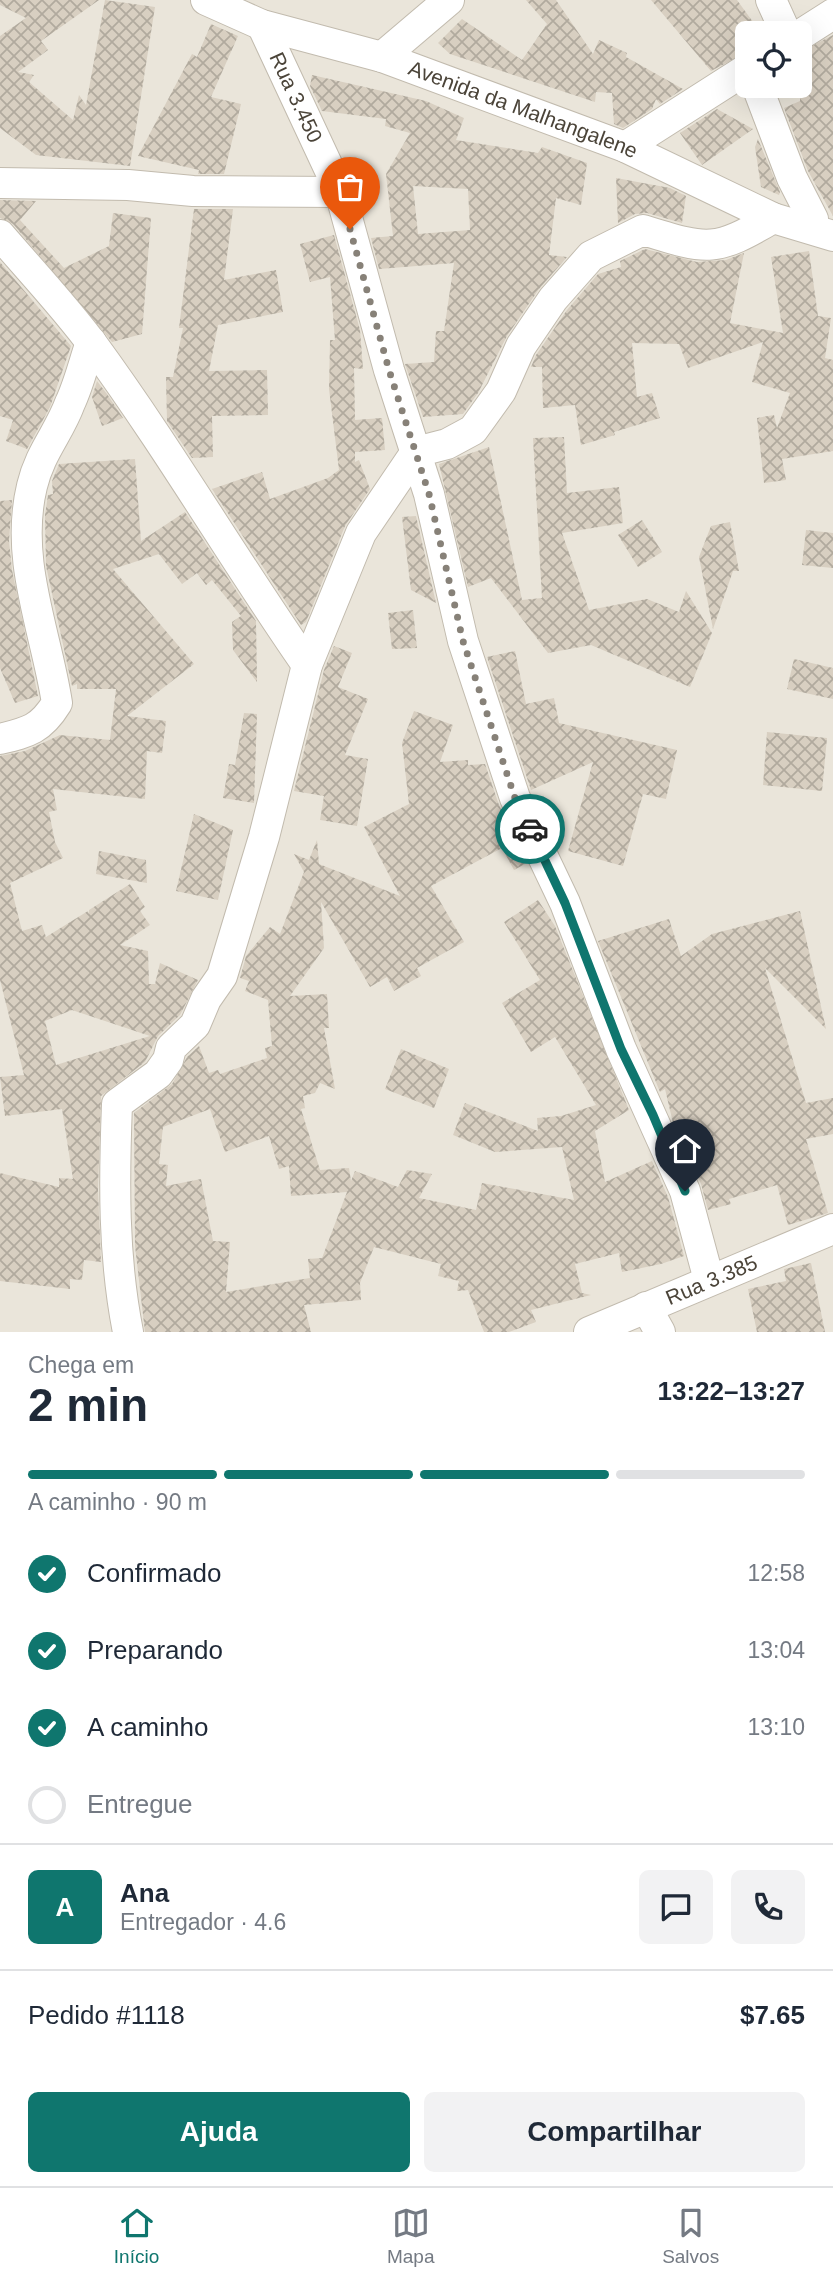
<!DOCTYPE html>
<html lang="pt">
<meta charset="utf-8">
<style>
:root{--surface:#fff;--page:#f2f2f3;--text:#1f2937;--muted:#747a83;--line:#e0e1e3;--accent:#0f766e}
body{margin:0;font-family:Helvetica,sans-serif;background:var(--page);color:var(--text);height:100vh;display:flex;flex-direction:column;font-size:26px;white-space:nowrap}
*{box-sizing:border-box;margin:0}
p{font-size:23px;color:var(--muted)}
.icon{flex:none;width:38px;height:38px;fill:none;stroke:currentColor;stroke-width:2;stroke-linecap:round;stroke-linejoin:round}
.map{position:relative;height:1332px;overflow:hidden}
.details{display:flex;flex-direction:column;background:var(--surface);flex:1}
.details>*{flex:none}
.tools{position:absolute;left:735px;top:21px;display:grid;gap:14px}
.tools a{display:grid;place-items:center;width:77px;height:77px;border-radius:10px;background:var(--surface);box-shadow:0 7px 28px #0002;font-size:35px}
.pin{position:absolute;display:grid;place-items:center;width:60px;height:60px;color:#fff;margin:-72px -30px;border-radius:50% 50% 50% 0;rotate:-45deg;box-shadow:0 0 7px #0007}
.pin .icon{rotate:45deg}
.courier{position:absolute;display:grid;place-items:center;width:70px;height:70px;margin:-35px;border:5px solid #0f766e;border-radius:50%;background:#fff;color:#222;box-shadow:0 2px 9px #0007}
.summary em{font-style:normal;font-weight:700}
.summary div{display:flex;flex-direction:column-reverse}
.summary{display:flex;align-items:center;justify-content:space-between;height:119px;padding:0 28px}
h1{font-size:46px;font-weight:700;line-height:52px}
.bar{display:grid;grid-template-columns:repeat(4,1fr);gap:10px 7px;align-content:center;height:84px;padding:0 28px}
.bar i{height:9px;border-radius:5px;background:var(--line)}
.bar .selected{background:var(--accent)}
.bar p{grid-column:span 4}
.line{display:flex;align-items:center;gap:18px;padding:0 28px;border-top:2px solid var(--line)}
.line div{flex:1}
.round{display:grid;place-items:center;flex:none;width:74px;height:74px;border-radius:10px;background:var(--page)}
ol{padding:0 28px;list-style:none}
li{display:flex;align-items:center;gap:21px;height:77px}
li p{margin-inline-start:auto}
li .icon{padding:7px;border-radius:50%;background:var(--accent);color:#fff;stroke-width:4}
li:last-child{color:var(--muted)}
li i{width:38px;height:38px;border:4px solid var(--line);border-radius:50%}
.primary-button{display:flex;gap:14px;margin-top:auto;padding:14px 28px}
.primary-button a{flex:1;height:80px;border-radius:10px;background:var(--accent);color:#fff;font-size:28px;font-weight:700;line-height:80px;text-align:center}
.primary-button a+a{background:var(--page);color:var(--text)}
.menu{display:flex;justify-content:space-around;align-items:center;height:98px;border-top:2px solid var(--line);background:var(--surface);font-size:19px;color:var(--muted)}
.menu a{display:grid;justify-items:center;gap:4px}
.menu .selected{color:var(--accent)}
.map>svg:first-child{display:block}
.residential{fill:#eae5da;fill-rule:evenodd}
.building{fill:url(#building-cross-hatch);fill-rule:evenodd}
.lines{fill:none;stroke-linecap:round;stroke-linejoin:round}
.minor-casing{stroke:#c2bbae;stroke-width:32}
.minor{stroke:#fff;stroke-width:30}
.done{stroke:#878178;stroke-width:7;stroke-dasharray:0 12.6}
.route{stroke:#0f766e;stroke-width:9}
.labels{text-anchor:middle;stroke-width:5;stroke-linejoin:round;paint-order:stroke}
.street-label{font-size:21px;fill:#4b4439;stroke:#fff}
</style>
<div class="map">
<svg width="833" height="1332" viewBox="0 0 833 1332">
<defs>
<pattern id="building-cross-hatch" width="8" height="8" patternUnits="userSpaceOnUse" patternTransform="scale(1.75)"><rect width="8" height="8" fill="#d8cfc1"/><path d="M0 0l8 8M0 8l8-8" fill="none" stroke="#b1aa9e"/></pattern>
</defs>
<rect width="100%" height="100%" fill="#f6f3ec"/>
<path class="residential" d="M 0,0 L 833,0 L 833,1332 L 0,1332 ZM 747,33 L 800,33 L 800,86 L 747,86 Z"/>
<path class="building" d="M 0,0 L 99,0 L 41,41 L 48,50 L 18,72 L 34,75 L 29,82 L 73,120 L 79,95 L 86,105 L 105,0 L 155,7 L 130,166 L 36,155 L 0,128 L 0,36 L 26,18 L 0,5 Z
M 526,0 L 556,0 L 593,54 L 599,40 L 627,53 L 626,57 L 683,89 L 660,104 L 656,99 L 652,109 L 623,128 L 614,124 L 612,93 L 596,92 L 595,102 L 450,54 L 438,43 L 462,19 L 522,60 L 547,24 Z
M 651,0 L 737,0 L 761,33 L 747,33 L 747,52 L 711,71 Z
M 211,24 L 238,36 L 211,97 L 241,104 L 224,174 L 198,174 L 199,170 L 138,156 L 192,54 L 197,57 Z
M 833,35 L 833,216 L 808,171 L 784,108 L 800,101 L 800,52 Z
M 312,75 L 426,101 L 464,118 L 456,140 L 538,153 L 542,147 L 587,163 L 581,205 L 556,198 L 549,255 L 567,257 L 539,289 L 507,336 L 478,393 L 463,414 L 423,417 L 405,364 L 434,362 L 436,331 L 444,331 L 454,263 L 379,269 L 371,238 L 393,236 L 386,174 L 410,133 L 385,126 L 386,119 L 322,111 L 310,86 ZM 413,186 L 468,189 L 470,230 L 418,234 Z
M 717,109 L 753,129 L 702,165 L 680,133 Z
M 758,139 L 780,192 L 779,195 L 761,187 L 755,147 Z
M 616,178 L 670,188 L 686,196 L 682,223 L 647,213 L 635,214 L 618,223 Z
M 0,200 L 36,201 L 20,220 L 64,268 L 109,246 L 113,213 L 151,218 L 142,334 L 112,342 L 13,224 L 0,218 Z
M 194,209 L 233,209 L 224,280 L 276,270 L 283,312 L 218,325 L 209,371 L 267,370 L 268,415 L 212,416 L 213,457 L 192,458 L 167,421 L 166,377 L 173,377 L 183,328 L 179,328 Z
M 334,235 L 360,330 L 363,369 L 354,368 L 355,420 L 382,418 L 385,450 L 355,452 L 355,462 L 359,460 L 370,489 L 345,526 L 306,622 L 301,625 L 212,489 L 262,472 L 270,499 L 328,478 L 339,470 L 329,389 L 330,340 L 335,340 L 330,277 L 310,282 L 300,244 Z
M 645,249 L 697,262 L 726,260 L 744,253 L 730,323 L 783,333 L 771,257 L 809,251 L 818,316 L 831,318 L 825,358 L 833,360 L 833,451 L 782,459 L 786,480 L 764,483 L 757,418 L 774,415 L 777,428 L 790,393 L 752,382 L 763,342 L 688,368 L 679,344 L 632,343 L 637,397 L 652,393 L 660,418 L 614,432 L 615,435 L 581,445 L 575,405 L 543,408 L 542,367 L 531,367 L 536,355 L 567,310 L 598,274 L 621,267 L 620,261 Z
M 0,262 L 71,346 L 50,407 L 27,449 L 6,441 L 13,420 L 0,416 Z
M 97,381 L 107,394 L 123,418 L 102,426 L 92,397 Z
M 564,437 L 567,493 L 619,487 L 623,523 L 562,533 L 589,610 L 647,599 L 679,612 L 686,591 L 712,633 L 690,687 L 591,645 L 548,653 L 491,578 L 468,587 L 439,464 L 489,447 L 522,600 L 542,598 L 533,438 Z
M 135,459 L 141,541 L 185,512 L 256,621 L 257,682 L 233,650 L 232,622 L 241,616 L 212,580 L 206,585 L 197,573 L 182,584 L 159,554 L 113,569 L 194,664 L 127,716 L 166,721 L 162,753 L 147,751 L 145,799 L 53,789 L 57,810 L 49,812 L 55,842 L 63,858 L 10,883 L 22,931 L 42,925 L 46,937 L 88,911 L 89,914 L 89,910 L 130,884 L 145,907 L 140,911 L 150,925 L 120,945 L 148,951 L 149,984 L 155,984 L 160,963 L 198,980 L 180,1015 L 158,1036 L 145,1062 L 101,1096 L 98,1190 L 101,1262 L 84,1260 L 82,1280 L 70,1279 L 70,1289 L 0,1281 L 0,1173 L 59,1187 L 59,1178 L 73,1179 L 62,1109 L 5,1116 L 0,1077 L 24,1075 L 0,980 L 0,756 L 25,751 L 60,735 L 110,740 L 116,689 L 77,689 L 77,684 L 72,686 L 46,566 L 45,515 L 48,495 L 53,494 L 52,481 L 59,464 ZM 72,1010 L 150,1036 L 56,1065 L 45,1021 Z
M 12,500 L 9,541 L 12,570 L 38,696 L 15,703 L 0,668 L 0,501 Z
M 416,516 L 436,603 L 411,590 L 402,517 Z
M 642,520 L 662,552 L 638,567 L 618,535 Z
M 730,522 L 739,571 L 733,571 L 713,629 L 699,557 L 711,526 Z
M 806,530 L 833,533 L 833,568 L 802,565 Z
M 413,610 L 417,648 L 392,649 L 388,613 Z
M 334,646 L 352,653 L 338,687 L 368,699 L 345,755 L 368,759 L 357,826 L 320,820 L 324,796 L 294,791 L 324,670 Z
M 515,651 L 526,704 L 554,698 L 559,723 L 677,750 L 666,799 L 643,794 L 623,866 L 568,851 L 593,762 L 531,790 L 487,657 Z
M 794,659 L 833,668 L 833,699 L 787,689 Z
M 414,711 L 453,725 L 440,762 L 468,760 L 468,765 L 485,764 L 499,805 L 527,863 L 514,870 L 502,848 L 431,886 L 464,942 L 417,968 L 421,976 L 394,991 L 387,977 L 370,987 L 321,902 L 324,948 L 290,996 L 327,994 L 329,1028 L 324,1028 L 335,1089 L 320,1083 L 315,1093 L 303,1096 L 305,1108 L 301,1109 L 320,1170 L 349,1168 L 351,1181 L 355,1171 L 398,1187 L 407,1170 L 432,1174 L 419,1198 L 476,1210 L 482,1183 L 574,1200 L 562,1147 L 495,1152 L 453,1135 L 465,1103 L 538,1131 L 537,1118 L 561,1116 L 596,1105 L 555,1037 L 531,1052 L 502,1003 L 540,980 L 504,922 L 538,900 L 555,926 L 629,1110 L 595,1131 L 605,1182 L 652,1161 L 668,1197 L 684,1256 L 661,1264 L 622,1272 L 619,1253 L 575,1264 L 582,1293 L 591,1295 L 531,1310 L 536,1322 L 509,1332 L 484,1332 L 468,1290 L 457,1291 L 459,1281 L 438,1276 L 441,1264 L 374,1247 L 360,1283 L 361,1300 L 304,1305 L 311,1332 L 145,1332 L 135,1246 L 134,1113 L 172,1084 L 187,1057 L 199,1046 L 209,1073 L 218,1070 L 220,1074 L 267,1058 L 265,1048 L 272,1046 L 268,1000 L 245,991 L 249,981 L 240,978 L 246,956 L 270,927 L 280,934 L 304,872 L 294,854 L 309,860 L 317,840 L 319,864 L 400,896 L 364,827 L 409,804 L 402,743 ZM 210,1109 L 225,1152 L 269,1136 L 279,1169 L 289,1166 L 291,1196 L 347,1192 L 322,1258 L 308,1259 L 310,1278 L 226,1292 L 230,1242 L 213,1241 L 201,1179 L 166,1186 L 168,1165 L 159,1164 L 163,1127 Z
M 244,713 L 257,714 L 254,803 L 223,798 L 229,764 L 235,765 Z
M 767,732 L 827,738 L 822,791 L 763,785 Z
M 194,814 L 233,830 L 218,900 L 176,891 Z
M 99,851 L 146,860 L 147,883 L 96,874 Z
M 800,911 L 826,1029 L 765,968 L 806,1103 L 833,1098 L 833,1134 L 806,1139 L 828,1213 L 788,1225 L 777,1185 L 729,1199 L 731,1204 L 708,1210 L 701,1184 L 673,1123 L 665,1089 L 660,1092 L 598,941 L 669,919 L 681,956 L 712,934 Z
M 401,1049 L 449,1069 L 434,1108 L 385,1089 Z
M 811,1263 L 825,1332 L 757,1332 L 748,1289 L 786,1281 L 784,1269 Z"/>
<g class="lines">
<defs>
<g id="minor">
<path id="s1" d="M 206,0 L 262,25 L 382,57 L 625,147 L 773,218 L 833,236"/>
<path d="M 771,0 L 786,33"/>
<path id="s2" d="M 262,25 L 340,192 L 389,370 L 429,494 L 463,641 L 515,798 L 565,903 L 621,1049 L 685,1191 L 709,1280"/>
<path d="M 800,35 L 833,14"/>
<path d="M 382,57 L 449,0"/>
<path d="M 757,86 L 792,178 L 813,219"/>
<path d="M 625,147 L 747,69"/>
<path d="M 0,183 L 128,185 L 193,191 L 340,192"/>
<path d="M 0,235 C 31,271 65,307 93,345 C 169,449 234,560 307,665"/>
<path d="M 0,739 C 29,732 41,729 57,703 C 46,631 14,560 32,486 C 40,452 59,433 70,403 C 79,384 84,362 91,342"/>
<path d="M 646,1307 L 660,1332"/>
<path d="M 128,1332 C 113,1256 114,1181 117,1104 L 158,1074 L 168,1060 L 171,1048 L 195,1025 L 206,999 L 222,976 L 264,837 L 307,665 L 361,533 L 416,452 L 447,444 L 473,430 L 501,391 L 521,346 L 553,299 L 591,256 L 643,230 C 708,250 714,253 773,218"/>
<path id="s3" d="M 589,1332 L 833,1229"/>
</g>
</defs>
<use href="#minor" class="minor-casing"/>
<use href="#minor" class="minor"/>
</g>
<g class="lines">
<path class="done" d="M 350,229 L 389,370 L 429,494 L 463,641 L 515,798 L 530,829"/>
<path class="route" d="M 530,829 L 565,903 L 621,1049 L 653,1115 L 685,1191"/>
</g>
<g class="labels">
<g class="street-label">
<text dy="7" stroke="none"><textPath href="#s2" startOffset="80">Rua 3.450</textPath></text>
<text dy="7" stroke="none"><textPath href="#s1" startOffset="336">Avenida da Malhangalene</textPath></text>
<text dy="7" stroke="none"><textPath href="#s3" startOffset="133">Rua 3.385</textPath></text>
</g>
</g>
</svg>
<div class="tools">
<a><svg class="icon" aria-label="locate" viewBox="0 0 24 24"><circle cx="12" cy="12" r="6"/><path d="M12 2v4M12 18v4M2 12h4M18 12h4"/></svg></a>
</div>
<div class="pin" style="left:350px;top:229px;background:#ea580c"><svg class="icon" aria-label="bag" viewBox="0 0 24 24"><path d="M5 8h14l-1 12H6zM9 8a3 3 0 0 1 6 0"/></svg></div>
<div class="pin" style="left:685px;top:1191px;background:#1f2937"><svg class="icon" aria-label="home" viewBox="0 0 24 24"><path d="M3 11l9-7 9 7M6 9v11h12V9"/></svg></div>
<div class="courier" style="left:530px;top:829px"><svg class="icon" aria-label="car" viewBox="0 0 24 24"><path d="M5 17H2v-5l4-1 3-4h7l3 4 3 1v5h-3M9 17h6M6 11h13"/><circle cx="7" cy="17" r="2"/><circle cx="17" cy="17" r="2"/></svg></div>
</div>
<section class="details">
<div class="summary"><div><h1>2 min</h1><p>Chega em</p></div><em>13:22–13:27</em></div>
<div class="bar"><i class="selected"></i><i class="selected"></i><i class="selected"></i><i></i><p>A caminho · 90 m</p></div>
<ol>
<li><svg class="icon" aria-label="check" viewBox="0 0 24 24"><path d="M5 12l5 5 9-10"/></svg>Confirmado<p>12:58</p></li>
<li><svg class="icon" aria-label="check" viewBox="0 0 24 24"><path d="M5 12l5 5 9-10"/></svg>Preparando<p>13:04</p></li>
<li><svg class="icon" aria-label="check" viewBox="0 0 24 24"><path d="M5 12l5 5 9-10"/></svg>A caminho<p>13:10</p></li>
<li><i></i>Entregue</li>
</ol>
<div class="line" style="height:126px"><b class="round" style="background:var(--accent);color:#fff">A</b><div><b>Ana</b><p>Entregador · 4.6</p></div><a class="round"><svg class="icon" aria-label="chat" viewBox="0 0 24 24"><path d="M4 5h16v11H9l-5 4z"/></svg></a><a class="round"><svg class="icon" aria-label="phone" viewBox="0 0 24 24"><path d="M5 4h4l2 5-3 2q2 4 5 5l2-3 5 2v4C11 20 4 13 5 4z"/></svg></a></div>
<div class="line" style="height:91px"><div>Pedido #1118</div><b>$7.65</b></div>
<div class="primary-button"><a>Ajuda</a><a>Compartilhar</a></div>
</section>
<nav class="menu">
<a class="selected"><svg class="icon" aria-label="home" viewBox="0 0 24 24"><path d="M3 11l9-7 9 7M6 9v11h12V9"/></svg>Início</a>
<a><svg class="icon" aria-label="map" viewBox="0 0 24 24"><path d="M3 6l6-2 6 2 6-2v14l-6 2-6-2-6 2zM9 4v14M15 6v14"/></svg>Mapa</a>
<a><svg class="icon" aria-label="saved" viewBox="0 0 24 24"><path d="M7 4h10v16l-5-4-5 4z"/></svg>Salvos</a>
</nav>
